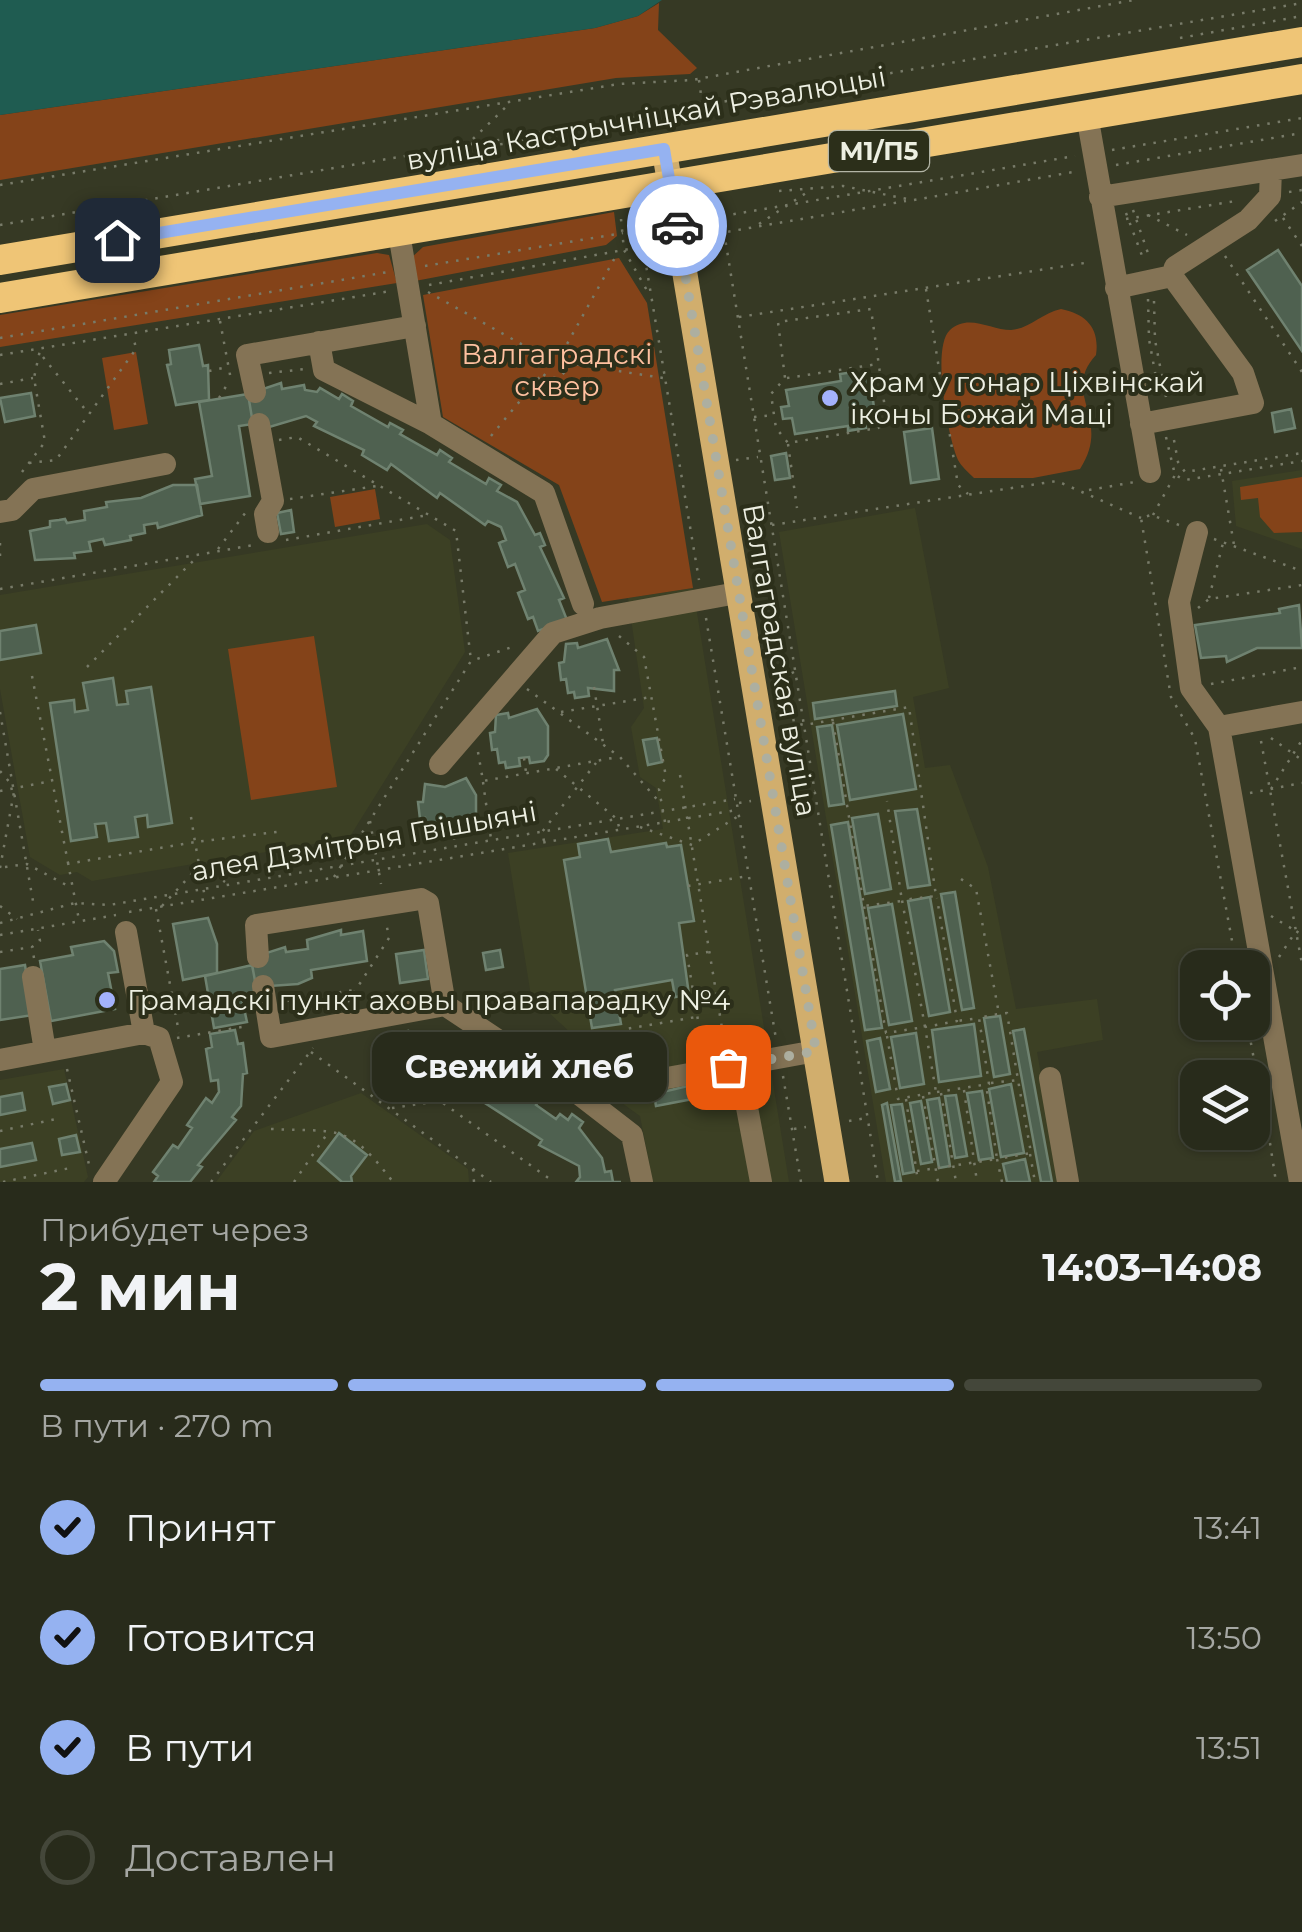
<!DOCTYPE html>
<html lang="ru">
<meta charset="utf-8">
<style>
:root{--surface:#282b1b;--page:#343728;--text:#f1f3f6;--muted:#a5a7a3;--line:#44473a;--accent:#95b2f1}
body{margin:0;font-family:Montserrat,sans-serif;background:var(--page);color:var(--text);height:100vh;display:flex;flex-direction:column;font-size:38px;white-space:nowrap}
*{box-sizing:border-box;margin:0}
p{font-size:32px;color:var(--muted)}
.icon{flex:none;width:55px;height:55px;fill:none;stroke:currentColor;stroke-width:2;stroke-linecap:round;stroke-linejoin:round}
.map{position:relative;height:1182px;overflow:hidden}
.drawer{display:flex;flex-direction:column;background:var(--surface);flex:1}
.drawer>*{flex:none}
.controls{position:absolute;left:1180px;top:950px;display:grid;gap:20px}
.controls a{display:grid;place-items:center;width:90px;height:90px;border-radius:20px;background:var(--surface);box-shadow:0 2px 8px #0004,0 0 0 2px var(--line);font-size:50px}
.pin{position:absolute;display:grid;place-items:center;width:85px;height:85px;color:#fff;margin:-42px;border-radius:20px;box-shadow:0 5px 15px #0006}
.courier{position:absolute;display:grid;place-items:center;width:100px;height:100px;margin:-50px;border:8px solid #95b2f1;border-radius:50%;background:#fff;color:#222;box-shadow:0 2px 12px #0007}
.bubble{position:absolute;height:70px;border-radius:20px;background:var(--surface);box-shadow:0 2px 8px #0004,0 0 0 2px var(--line);font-size:32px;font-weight:700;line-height:70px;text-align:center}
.head em{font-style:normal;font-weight:700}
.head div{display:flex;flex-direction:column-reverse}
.head{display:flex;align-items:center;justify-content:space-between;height:170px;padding:0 40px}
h1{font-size:65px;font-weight:700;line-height:75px}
.bar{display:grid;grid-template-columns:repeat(4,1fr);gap:15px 10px;align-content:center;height:120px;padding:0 40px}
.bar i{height:12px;border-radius:8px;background:var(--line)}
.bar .current{background:var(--accent)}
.bar p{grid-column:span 4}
ol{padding:0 40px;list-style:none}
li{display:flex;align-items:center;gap:30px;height:110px}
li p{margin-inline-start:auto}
li .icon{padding:10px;border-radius:50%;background:var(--accent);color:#111;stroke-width:4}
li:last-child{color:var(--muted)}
li i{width:55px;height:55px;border:5px solid var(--line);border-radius:50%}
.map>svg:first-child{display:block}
.built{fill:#3c4024}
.green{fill:#844319}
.water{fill:#1f5c51}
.building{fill:#4f6150;stroke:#6f8270;stroke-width:2.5}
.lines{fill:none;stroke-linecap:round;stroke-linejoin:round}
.path{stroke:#787b69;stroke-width:2.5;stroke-dasharray:2.5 8;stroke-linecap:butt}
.minor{stroke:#847355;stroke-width:22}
.major{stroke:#d1ae6d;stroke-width:25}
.highway{stroke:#efc576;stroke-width:30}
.done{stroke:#adafa0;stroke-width:10;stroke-dasharray:0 18}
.route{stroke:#95b2f1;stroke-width:12}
.poi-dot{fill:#a4b2fc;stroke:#2c2f1a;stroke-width:4}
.labels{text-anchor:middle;stroke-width:8;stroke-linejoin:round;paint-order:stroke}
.shield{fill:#2c2f1a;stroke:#b3b5a6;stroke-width:2.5}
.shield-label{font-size:25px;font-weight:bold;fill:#edefe2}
.street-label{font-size:28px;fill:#edefe2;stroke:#2c2f1a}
.park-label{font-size:28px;fill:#fec1a0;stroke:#2c2f1a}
.poi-label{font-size:28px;fill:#edefe2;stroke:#2c2f1a;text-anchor:start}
</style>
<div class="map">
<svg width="1302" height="1182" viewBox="0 0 1302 1182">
<rect width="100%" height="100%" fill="#363924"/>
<path class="built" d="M 1302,470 L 1302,549 L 1236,526 L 1232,481 Z
M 915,508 L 949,688 L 913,697 L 925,768 L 950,765 L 988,867 L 1016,1009 L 1097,999 L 1103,1040 L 1037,1052 L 1060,1182 L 886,1182 L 779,532 Z
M 427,524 L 450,540 L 465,652 L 349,838 L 92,881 L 77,872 L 60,875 L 30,857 L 0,689 L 0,595 Z
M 693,588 L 789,1182 L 653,1182 L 640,1116 L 587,1078 L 573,1035 L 531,996 L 508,853 L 663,829 L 656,788 L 640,777 L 631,727 L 644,708 L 628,598 Z
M 64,1069 L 88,1177 L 84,1182 L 0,1182 L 0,1080 Z
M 361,1093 L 468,1169 L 469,1182 L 216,1182 L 254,1131 Z"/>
<path class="green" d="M 659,3 L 658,30 L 697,68 L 690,74 L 616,78 L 0,180 L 0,115 L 595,28 L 638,16 Z
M 614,212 L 617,236 L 606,245 L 415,281 L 410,259 L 423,247 Z
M 377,253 L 389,255 L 397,283 L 0,347 L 0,315 Z
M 619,258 L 647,303 L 693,588 L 602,602 L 559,485 L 443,417 L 423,295 Z
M 1061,309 C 1086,314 1100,328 1096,355 C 1060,394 1113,418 1080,469 L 1033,478 L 974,478 C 969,473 961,466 958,460 C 948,438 931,347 950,330 C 968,313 991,330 1011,330 C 1029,329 1042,313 1061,309 Z
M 136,352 L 148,424 L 114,430 L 102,358 Z
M 1302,477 L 1302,532 L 1274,533 L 1260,517 L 1258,498 L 1241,500 L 1240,487 Z
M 375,489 L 380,519 L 335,527 L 330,497 Z
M 314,636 L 337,787 L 251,800 L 228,649 Z"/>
<path class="water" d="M 0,0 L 662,0 L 638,16 L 595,28 L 0,115 Z"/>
<path class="building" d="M 1278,250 L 1302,286 L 1302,351 L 1247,270 Z
M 199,345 L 203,366 L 208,365 L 209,400 L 176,405 L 167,365 L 171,364 L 169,350 Z
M 854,372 L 855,380 L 870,378 L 875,415 L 864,416 L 866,428 L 848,431 L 848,426 L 795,434 L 792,418 L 783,419 L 781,407 L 789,406 L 786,390 L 841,381 L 840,374 Z
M 281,383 L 282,389 L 304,385 L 305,390 L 317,392 L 320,388 L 339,399 L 342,394 L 353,401 L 351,406 L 388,427 L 390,423 L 403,430 L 400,434 L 437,455 L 440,450 L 452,458 L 449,462 L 486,484 L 489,478 L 501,485 L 497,491 L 517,502 L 535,535 L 540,533 L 545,545 L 540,547 L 564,598 L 559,600 L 567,620 L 538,631 L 533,617 L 528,619 L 518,593 L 525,590 L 515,564 L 508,567 L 499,543 L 506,540 L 501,527 L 488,521 L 485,525 L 440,493 L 437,498 L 391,464 L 387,470 L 362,455 L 364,450 L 314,426 L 317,422 L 306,416 L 266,428 L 253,424 L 248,394 Z
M 31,393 L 35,416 L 5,422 L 0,398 Z
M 248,394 L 253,424 L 239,426 L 250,496 L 200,504 L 195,479 L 212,476 L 199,402 Z
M 1291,409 L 1295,428 L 1275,432 L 1272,413 Z
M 932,428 L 939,479 L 911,483 L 904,432 Z
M 786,453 L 790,478 L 775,480 L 771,456 Z
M 173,485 L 197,485 L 202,515 L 158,528 L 157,523 L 144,525 L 145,533 L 130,536 L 131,540 L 105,545 L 103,539 L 89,542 L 91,551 L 74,553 L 75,558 L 35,560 L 30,531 L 50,527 L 50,521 L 59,520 L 65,519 L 67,523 L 85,520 L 84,511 L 107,507 L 106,502 L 141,498 Z
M 291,510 L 294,532 L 281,534 L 277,513 Z
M 1299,605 L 1302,648 L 1257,648 L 1227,662 L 1226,656 L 1201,658 L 1195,625 L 1280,613 L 1279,609 Z
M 36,625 L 41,653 L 0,660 L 0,631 Z
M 607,639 L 619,670 L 614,670 L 614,691 L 588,688 L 589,696 L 575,698 L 574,692 L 568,693 L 566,679 L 561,680 L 559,663 L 564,662 L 566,644 L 577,643 L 578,648 Z
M 113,678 L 117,705 L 128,704 L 126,691 L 151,687 L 172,823 L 148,827 L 147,815 L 135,817 L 138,837 L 109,841 L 106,823 L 95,824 L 97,837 L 71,841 L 50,703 L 74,700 L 75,712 L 88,710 L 83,683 Z
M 895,691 L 897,706 L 815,719 L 813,703 Z
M 537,709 L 548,726 L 548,755 L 544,761 L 530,763 L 529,757 L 519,758 L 520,766 L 506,768 L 505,762 L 499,763 L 497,749 L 492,750 L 490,733 L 495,732 L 496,715 L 508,713 L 509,718 Z
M 903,714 L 916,789 L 850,800 L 837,725 Z
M 832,725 L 844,804 L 829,806 L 817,727 Z
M 657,738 L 662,762 L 648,765 L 643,740 Z
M 466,778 L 476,795 L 476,825 L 472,830 L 458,832 L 458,826 L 447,828 L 448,835 L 434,837 L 433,831 L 427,832 L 425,818 L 420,819 L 418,802 L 423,802 L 425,784 L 445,787 Z
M 917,809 L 930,885 L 908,888 L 895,811 Z
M 878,814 L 891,889 L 865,894 L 852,818 Z
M 848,822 L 882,1028 L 865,1030 L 831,825 Z
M 608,839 L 611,852 L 666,843 L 667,847 L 681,845 L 694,921 L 679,923 L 689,995 L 675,997 L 672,980 L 615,990 L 621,1024 L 592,1028 L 564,860 L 580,857 L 578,844 Z
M 955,892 L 974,1008 L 962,1010 L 941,894 Z
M 930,897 L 950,1012 L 929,1016 L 908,901 Z
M 892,904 L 912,1021 L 889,1025 L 868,908 Z
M 208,918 L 217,944 L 217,973 L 183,980 L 173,924 Z
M 341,930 L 341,935 L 363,931 L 367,961 L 311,970 L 312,978 L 298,984 L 256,987 L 251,958 L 285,947 L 286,952 L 308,949 L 307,940 Z
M 104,941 L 114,951 L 118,972 L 108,973 L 115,1009 L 51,1021 L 40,961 L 73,955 L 71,947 Z
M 424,950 L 428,979 L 400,983 L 396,954 Z
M 500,950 L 503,967 L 486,970 L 483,953 Z
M 25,965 L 33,1015 L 0,1020 L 0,969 Z
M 252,965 L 258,996 L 242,999 L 247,1022 L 214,1028 L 205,976 Z
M 1000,1016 L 1010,1074 L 994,1077 L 984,1018 Z
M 974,1024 L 981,1076 L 939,1082 L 932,1030 Z
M 1024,1029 L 1052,1182 L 1041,1182 L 1013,1031 Z
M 235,1030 L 238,1044 L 243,1043 L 247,1073 L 243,1074 L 241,1106 L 232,1117 L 236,1120 L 198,1165 L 202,1167 L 190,1182 L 154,1182 L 158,1176 L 153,1172 L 173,1145 L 178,1148 L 192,1128 L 187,1125 L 206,1098 L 212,1103 L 219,1092 L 218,1080 L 211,1081 L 206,1049 L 212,1047 L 210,1034 Z
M 408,1031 L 409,1038 L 420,1037 L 421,1042 L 450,1044 L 460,1051 L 463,1046 L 473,1053 L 477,1048 L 486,1054 L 482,1059 L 491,1066 L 487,1070 L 509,1085 L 513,1081 L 522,1087 L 526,1082 L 531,1085 L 536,1089 L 531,1094 L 539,1100 L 536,1105 L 556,1119 L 560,1114 L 568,1120 L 572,1114 L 583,1122 L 579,1128 L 602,1158 L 605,1172 L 611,1171 L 613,1182 L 621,1182 L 576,1182 L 580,1177 L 579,1166 L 539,1145 L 542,1140 L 443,1076 L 446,1073 L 435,1065 L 384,1078 L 376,1054 L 388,1048 L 387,1041 L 397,1040 L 397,1033 Z
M 916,1033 L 924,1084 L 900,1088 L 891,1037 Z
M 880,1038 L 890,1089 L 876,1092 L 867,1041 Z
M 713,1080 L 728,1082 L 730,1093 L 717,1095 L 718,1103 L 700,1106 L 698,1098 L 656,1106 L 654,1094 Z
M 66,1084 L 70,1100 L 53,1104 L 49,1087 Z
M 1011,1084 L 1024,1153 L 1001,1157 L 989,1089 Z
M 982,1091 L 993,1158 L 979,1160 L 967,1093 Z
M 22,1093 L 25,1110 L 0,1115 L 0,1097 Z
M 956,1095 L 967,1156 L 955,1158 L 945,1096 Z
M 939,1098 L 950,1166 L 939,1168 L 927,1100 Z
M 921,1101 L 932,1162 L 921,1164 L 910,1103 Z
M 887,1103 L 901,1181 L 895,1182 L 882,1105 Z
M 902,1104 L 914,1172 L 903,1174 L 891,1105 Z
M 339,1133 L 367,1155 L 351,1176 L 352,1182 L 342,1182 L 318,1161 Z
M 76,1135 L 80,1152 L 62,1155 L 59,1139 Z
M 32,1143 L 36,1160 L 0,1167 L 0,1149 Z
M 1025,1159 L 1030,1182 L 1007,1182 L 1003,1164 Z"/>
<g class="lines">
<path class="path" d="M 1180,38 L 1302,16
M 699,80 L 704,117
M 473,139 L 510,103
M 471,143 L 476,148 L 528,140 L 560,142
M 1112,150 L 1302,118
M 435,163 L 467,145
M 1116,165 L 1302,133
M 0,185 L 619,84 L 692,80 L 1134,0
M 779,191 L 843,186 L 912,200
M 1289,192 L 1302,190
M 914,200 L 1079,171
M 719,201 L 878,1182
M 1133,210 L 1150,259
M 1126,213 L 1144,261
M 1148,215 L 1187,235
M 723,216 L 1075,156
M 1283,218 L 1302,246
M 621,219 L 624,250 L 649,294
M 1126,219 L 1236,201
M 1275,221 L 1302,202
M 759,224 L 806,193
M 0,225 L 1302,3
M 697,237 L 906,201
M 643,247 L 699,580
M 1225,256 L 1302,372
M 425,266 L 623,233
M 429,285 L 657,244
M 926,289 L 958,485 L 968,494
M 428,292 L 541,355
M 1148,299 L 1149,339 L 1160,400
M 1154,301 L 1155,340 L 1166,397
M 739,317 L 1091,262
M 220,321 L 231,380
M 0,338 L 388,272
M539 364a14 14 0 1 1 28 0a14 14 0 1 1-28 0Z
M 562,353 L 617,254
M 0,355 L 391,291
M 43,357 L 88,413
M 567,363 L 663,378
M 209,371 L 227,367
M 269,373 L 305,369
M 787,378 L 878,364
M 0,384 L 33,378
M 219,398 L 228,383
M 754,417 L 774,415 L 771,394 L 785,378 L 778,322 L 871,309 L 887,423 L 878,428 L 788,443 L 776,428 L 774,415
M 491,436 L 543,373
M 1166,437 L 1175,475 L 1185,480 L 1302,461
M 279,440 L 297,437 L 456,531 L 471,661
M 1174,440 L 1178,462 L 1185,472 L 1302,453
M 788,444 L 797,508
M 736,460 L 758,457
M 29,463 L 56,460 L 136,349 L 133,335
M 1221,469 L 1234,545
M 22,472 L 45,442 L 34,378 L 40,350
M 1089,490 L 1135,482
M 290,499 L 377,486
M 1153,515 L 1175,475
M 772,525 L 1057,481 L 1141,518
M 1179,525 L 1151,515 L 1141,518 L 1171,697 L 1195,739 L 1237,968
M 1214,539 L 1302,571
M 286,540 L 428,515
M 0,543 L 0,558
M 218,549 L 246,512
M 0,589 L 254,545
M 1209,598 L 1223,543
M 1198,608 L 1209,599 L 1302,585
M 706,618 L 776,1039
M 619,636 L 644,657 L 666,777 L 659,789 L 665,822
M 87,667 L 198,556
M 794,672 L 786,676 L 794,723 L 804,725 L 909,707 L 936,896 L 902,900 L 925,1027 L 886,1033 L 864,906
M 32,676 L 79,920
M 1211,684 L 1302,667
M 594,687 L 603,743
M 527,689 L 620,757 L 661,804
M 0,712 L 34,907
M 561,712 L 651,697
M 833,722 L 864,906 L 902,901 L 887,801
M 1271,738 L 1302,760
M 1261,741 L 1302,964
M 478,752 L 483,781 L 618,757
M 524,758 L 526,772
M 556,769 L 617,819 L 619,827
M 0,771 L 12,785
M 680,775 L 725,1046
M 483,782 L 491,839
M 1271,789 L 1302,740
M 0,791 L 52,781
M 1250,793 L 1302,783
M 794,795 L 815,791
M 739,803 L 751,801
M 191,817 L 195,842 L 284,831
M 370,821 L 381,884
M 452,827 L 455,845
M 640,827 L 692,845 L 740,815
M 544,841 L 542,832 L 596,763
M 67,864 L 195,842 L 205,898
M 5,867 L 27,864 L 70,887
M 0,868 L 14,792
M 334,877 L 471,661 L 515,646
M 961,879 L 976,889 L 999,1014 L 978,1018
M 688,886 L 748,876
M 0,906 L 17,919
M 162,906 L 200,865 L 225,882
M 156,909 L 179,1033
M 129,912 L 737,810
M 1271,916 L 1294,930
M 0,923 L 75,903 L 109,905 L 735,799
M 0,935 L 116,915
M 0,952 L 32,947
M 1279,957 L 1296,931 L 1302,935
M 34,958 L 32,947 L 40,941 L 38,930
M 287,1001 L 354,990
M 348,1002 L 389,938 L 386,922
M 1247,1022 L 1269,1140
M 887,1036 L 898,1099 L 936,1092 L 925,1027 L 957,1021 L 937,898
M 177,1038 L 248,1026
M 703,1050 L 687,955 L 708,952
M 311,1052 L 491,1182
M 585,1057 L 626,1029 L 696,1017
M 67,1069 L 90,1169
M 783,1076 L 801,1182
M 991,1083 L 1018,1080 L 1007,1013 L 1001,1014
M 964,1090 L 977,1182
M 937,1092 L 989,1084 L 979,1018 L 957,1021
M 941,1093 L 956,1182
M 923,1096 L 938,1182
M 906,1099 L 918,1182
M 392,1108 L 440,1101 L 554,1182
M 849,1121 L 866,1118
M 271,1129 C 340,1132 348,1123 393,1182
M 794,1129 L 806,1127
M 0,1131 L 56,1119
M 1270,1143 L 1276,1182
M 1030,1154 L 1035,1182
M 473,1169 L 474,1182
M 917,1171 L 997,1159 L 986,1084
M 3,1182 L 70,1168
M 211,1182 L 313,1048
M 294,1182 L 327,1134
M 1002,1182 L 997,1159 L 1031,1153 L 1018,1080"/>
<path class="minor" d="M 1087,115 L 1150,472
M 1100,197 L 1302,165
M 399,233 L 431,424 L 544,493 L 583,604
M 1116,288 L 1172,276 L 1175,267 L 1248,220 L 1270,196 L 1271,170
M 319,342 L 324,370 L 431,424
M 255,392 L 247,355 L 415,326
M 259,424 L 273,501 L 265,514 L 268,532
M 1141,424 L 1253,403 L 1243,373 L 1172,276
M 0,512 L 12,510 L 33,489 L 165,464
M 1197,532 L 1179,602 L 1191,688 L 1219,727 L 1300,1182
M 1219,727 L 1302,712
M 440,764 L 553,633 L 600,618 L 737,593
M 126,932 L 144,1033
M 258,957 L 256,925 L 421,899 L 428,903 L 445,1005
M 33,977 L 45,1051
M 263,986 L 271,1037 L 445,1005 L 579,1094 L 816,1051
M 0,1060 L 144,1033 L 159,1038 L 172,1082 L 104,1182
M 739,1065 L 761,1182
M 1050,1078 L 1068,1182
M 579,1094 L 632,1135 L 642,1182"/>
<path class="major" d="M 664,149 L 837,1182"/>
<path class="highway" d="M 0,260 L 1302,42
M 0,298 L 1302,79"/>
</g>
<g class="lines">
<path class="done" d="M 677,226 L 816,1051 L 728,1067"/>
<path class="route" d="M 117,240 L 664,149 L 677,226"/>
</g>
<g class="poi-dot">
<circle cx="830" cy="398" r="10"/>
<circle cx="107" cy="1000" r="10"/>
</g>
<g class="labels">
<rect class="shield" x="829" y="131" width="100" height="40" rx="8"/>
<g class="shield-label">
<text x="879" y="160">М1/П5</text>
</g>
<g class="street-label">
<text transform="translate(646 118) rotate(-10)" y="10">вуліца Кастрычніцкай Рэвалюцыі</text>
<text transform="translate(780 660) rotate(80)" y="10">Валгаградская вуліца</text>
<text transform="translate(364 841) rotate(-10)" y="10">алея Дзмітрыя Гвішыяні</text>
</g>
<g class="park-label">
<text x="557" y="364">Валгаградскі<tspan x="557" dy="32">сквер</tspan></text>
</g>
<g class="poi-label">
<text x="850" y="392">Храм у гонар Ціхвінскай<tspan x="850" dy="32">іконы Божай Маці</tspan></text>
<text x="127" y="1010">Грамадскі пункт аховы правапарадку №4</text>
</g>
</g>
</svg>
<div class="controls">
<a><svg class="icon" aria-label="locate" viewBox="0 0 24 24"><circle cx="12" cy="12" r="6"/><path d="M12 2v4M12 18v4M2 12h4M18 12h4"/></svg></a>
<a><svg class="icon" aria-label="layers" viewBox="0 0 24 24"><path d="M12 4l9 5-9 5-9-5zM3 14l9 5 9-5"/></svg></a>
</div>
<div class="pin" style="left:728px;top:1067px;background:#ea580c"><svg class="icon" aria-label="bag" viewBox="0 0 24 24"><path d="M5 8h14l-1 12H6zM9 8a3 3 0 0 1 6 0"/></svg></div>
<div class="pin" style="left:117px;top:240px;background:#1f2937"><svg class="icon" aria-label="home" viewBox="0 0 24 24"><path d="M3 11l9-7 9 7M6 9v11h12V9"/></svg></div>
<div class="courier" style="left:677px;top:226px"><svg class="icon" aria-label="car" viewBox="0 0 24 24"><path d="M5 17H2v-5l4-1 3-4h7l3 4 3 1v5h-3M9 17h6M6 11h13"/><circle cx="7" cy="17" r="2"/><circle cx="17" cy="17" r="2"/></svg></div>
<div class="bubble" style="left:372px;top:1032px;width:295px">Свежий хлеб</div>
</div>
<section class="drawer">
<div class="head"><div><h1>2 мин</h1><p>Прибудет через</p></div><em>14:03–14:08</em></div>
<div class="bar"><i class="current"></i><i class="current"></i><i class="current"></i><i></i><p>В пути · 270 m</p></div>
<ol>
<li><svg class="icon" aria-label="check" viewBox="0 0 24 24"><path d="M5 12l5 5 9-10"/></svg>Принят<p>13:41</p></li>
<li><svg class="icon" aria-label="check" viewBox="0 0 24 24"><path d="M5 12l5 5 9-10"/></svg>Готовится<p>13:50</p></li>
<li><svg class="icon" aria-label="check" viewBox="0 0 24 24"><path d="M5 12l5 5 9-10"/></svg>В пути<p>13:51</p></li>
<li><i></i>Доставлен</li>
</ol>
</section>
